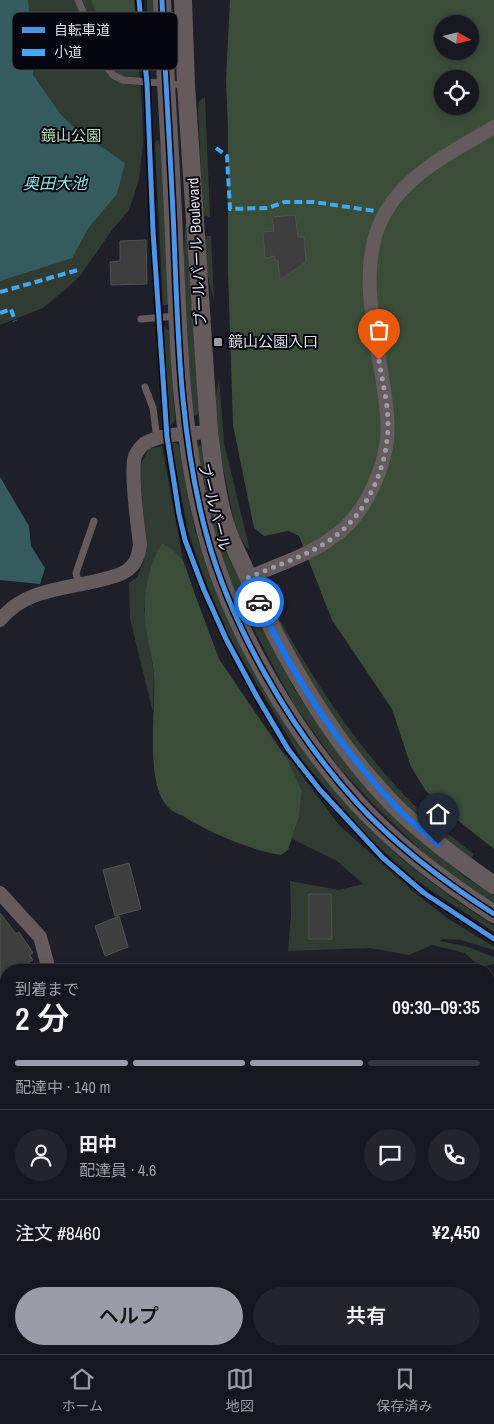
<!DOCTYPE html>
<html lang="ja">
<meta charset="utf-8">
<style>
:root{--surface:#16171f;--page:#23242c;--text:#f1f3f6;--muted:#9e9fa4;--line:#35363d;--accent:#9b9ca8}
body{margin:0;font-family:"Archivo Narrow","Noto Sans JP",sans-serif;background:var(--page);color:var(--text);height:100vh;display:flex;flex-direction:column;font-size:19px;white-space:nowrap}
*{box-sizing:border-box;margin:0}
p{font-size:16px;color:var(--muted)}
.icon{flex:none;width:28px;height:28px;fill:none;stroke:currentColor;stroke-width:2;stroke-linecap:round;stroke-linejoin:round}
.map{position:relative;flex:1;overflow:hidden}
.side{position:absolute;left:0px;top:964px;width:495px;height:391px;display:flex;flex-direction:column;background:var(--surface);border-radius:20px 20px 0 0;box-shadow:0 2px 8px #0003,0 0 0 1px var(--line)}
.side>*{flex:none}
.needle{width:32px;rotate:98deg}
.tools{position:absolute;left:434px;top:15px;display:grid;gap:10px}
.tools a{display:grid;place-items:center;width:45px;height:45px;border-radius:50%;background:var(--surface);box-shadow:0 2px 8px #0003,0 0 0 1px var(--line);font-size:25px}
.pin{position:absolute;display:grid;place-items:center;width:42px;height:42px;color:#fff;margin:-51px -21px;border-radius:50% 50% 50% 0;rotate:-45deg;box-shadow:0 0 5px #0007}
.pin .icon{rotate:45deg}
.courier{position:absolute;display:grid;place-items:center;width:50px;height:50px;margin:-25px;border:4px solid #1a73e8;border-radius:50%;background:#fff;color:#222;box-shadow:0 1px 6px #0007}
.overview em{font-style:normal;font-weight:600}
.overview div{display:flex;flex-direction:column-reverse}
.overview{display:flex;align-items:center;justify-content:space-between;height:85px;padding:0 15px}
h1{font-size:32px;font-weight:600;line-height:38px}
.bar{display:grid;grid-template-columns:repeat(4,1fr);gap:8px 5px;align-content:center;height:60px;padding:0 15px}
.bar i{height:6px;border-radius:4px;background:var(--line)}
.bar .selected{background:var(--accent)}
.bar p{grid-column:span 4}
.line{display:flex;align-items:center;gap:12px;padding:0 15px;border-top:1px solid var(--line)}
.line div{flex:1}
.round{display:grid;place-items:center;flex:none;width:52px;height:52px;border-radius:26px;background:var(--page)}
.button{display:flex;gap:10px;margin-top:auto;padding:10px 15px}
.button a{flex:1;height:58px;border-radius:30px;background:var(--accent);color:#111;font-size:20px;font-weight:600;line-height:58px;text-align:center}
.button a+a{background:var(--page);color:var(--text)}
.tab-bar{display:flex;justify-content:space-around;align-items:center;height:70px;border-top:1px solid var(--line);background:var(--surface);font-size:14px;color:var(--muted)}
.tab-bar a{display:grid;justify-items:center;gap:2px}
.tab-bar .selected{color:var(--accent)}
.map>svg:first-child{display:block}
.green{fill:#303c31}
.forest{fill:#3a4d39;fill-rule:evenodd}
.water{fill:#345c5e}
.building{fill:#3f3e3f;stroke:#525051}
.lines{fill:none;stroke-linecap:round;stroke-linejoin:round}
.service{stroke:#655a5c;stroke-width:7}
.minor{stroke:#655a5c;stroke-width:14}
.tertiary{stroke:#655a5c;stroke-width:18}
.quiet{stroke:#3fa9f5;stroke-width:4;stroke-dasharray:8 4;stroke-linecap:butt}
.cycleway-casing{stroke:#06060e;stroke-width:8}
.cycleway{stroke:#4d94e3;stroke-width:5}
.done{stroke:#9b9ca8;stroke-width:5;stroke-dasharray:0 9}
.route{stroke:#1a73e8;stroke-width:6}
.poi-dot{fill:#9b9ca8;stroke:#06060e;stroke-width:2}
.labels{text-anchor:middle;stroke-width:4;stroke-linejoin:round;paint-order:stroke}
.park-label{font-size:15px;fill:#b9e4b4;stroke:#06060e}
.street-label{font-size:15px;fill:#dedfec;stroke:#06060e}
.poi-label{font-size:15px;fill:#dedfec;stroke:#06060e;text-anchor:start}
.water-label{font-size:16px;font-style:italic;fill:#93e4e5;stroke:#06060e}
.key{fill:#06060e;stroke:#474751;stroke-width:1}
.key-label{font-size:14px;fill:#dedfec}
</style>
<div class="map">
<svg width="494" height="1354" viewBox="0 0 494 1354">
<rect width="100%" height="100%" fill="#1e1f29"/>
<path class="green" d="M 0,0 L 134,0 L 142,105 L 143,143 L 139,180 L 129,210 L 112,230 L 80,276 L 67,288 L 43,308 L 0,325 Z
M 147,0 L 154,0 L 154,3 L 155,45 L 154,48 L 150,49 L 147,26 Z
M 205,97 L 210,217 L 203,216 L 198,110 L 199,101 Z
M 157,140 L 159,141 L 162,152 L 169,302 L 167,305 L 163,305 L 155,143 Z
M 188,212 L 199,411 L 196,416 L 193,415 C 187,363 183,310 184,257 C 185,242 184,226 188,212 Z
M 205,236 L 211,236 L 214,301 L 206,268 Z
M 164,326 L 169,331 L 175,420 L 169,428 Z
M 219,378 L 224,443 L 250,551 L 243,542 L 235,527 L 216,432 L 215,403 Z
M 171,442 L 176,443 L 180,447 L 195,531 L 211,574 L 339,795 L 365,825 L 398,856 L 451,897 L 494,926 L 494,932 L 417,881 L 369,838 L 302,760 L 229,637 L 203,575 L 188,531 Z
M 200,445 L 203,447 L 228,551 L 254,614 L 295,690 L 324,733 L 366,788 L 407,827 L 465,877 L 494,895 L 494,905 L 461,884 L 425,854 L 374,805 L 338,766 L 293,703 L 232,588 L 215,542 L 196,447 Z
M 162,446 L 183,560 L 173,550 L 144,609 L 154,675 L 153,712 L 130,619 L 129,583 L 137,577 L 144,561 L 146,537 L 139,467 L 149,449 Z
M 268,599 C 310,675 362,758 426,816 C 441,829 458,841 474,854 L 471,858 L 441,836 L 412,810 L 379,777 L 334,719 L 269,610 Z
M 282,752 L 290,759 L 339,825 L 414,892 L 447,918 L 494,947 L 494,950 L 461,940 L 443,939 L 439,941 L 465,946 L 494,957 L 494,964 L 480,967 L 465,953 L 432,945 L 409,955 L 370,948 L 288,951 L 291,915 L 290,881 L 339,890 L 363,884 L 337,861 L 292,839 L 299,817 L 302,791 Z"/>
<path class="forest" d="M 91,0 L 134,0 L 139,63 L 114,54 Z
M 230,0 L 494,0 L 494,849 L 446,811 L 426,791 L 411,767 L 392,709 L 332,620 L 299,536 L 288,531 L 264,536 L 254,528 L 233,425 L 228,271 L 228,128 L 226,80 ZM 442,24 L 470,24 L 470,51 L 442,51 ZM 442,79 L 470,79 L 470,106 L 442,106 Z
M 162,543 L 173,550 L 183,560 L 197,600 L 219,659 L 287,759 L 302,791 L 299,817 L 288,850 L 281,855 C 247,849 212,834 183,816 C 178,814 173,812 169,808 C 144,786 156,708 154,675 C 152,653 144,630 145,608 C 145,584 150,563 162,543 Z
M 494,1046 L 494,1124 L 489,1124 L 489,1048 Z
M 494,1176 L 494,1354 L 100,1354 L 100,1349 L 489,1349 L 489,1177 Z"/>
<path class="water" d="M 0,0 L 28,0 L 32,34 L 33,75 L 61,115 L 85,137 L 108,151 L 125,163 L 117,194 L 89,227 L 72,258 L 0,281 Z
M 0,477 L 29,526 L 31,546 L 45,568 L 40,584 L 0,580 Z"/>
<path class="building" d="M 295,215 L 298,237 L 304,237 L 306,262 L 280,280 L 278,261 L 275,260 L 275,256 L 265,258 L 263,232 L 274,231 L 272,217 Z
M 146,240 L 147,284 L 111,285 L 110,262 L 120,261 L 120,241 Z
M 129,863 L 141,909 L 115,916 L 103,870 Z
M 309,894 L 331,894 L 332,939 L 309,939 Z
M 0,913 L 16,934 L 19,932 L 33,953 L 30,955 L 33,960 L 28,963 L 32,970 L 6,970 L 6,976 L 0,986 Z
M 119,916 L 128,947 L 105,956 L 95,926 Z"/>
<g class="lines">
<path class="service" d="M 78,0 L 106,66 L 113,75 L 123,80 L 186,85
M 141,319 L 177,316
M 145,387 L 153,408 L 157,439
M 79,585 L 76,573 L 94,521"/>
<path class="minor" d="M 248,578 C 276,565 308,556 333,537 C 350,526 365,505 373,487 C 380,472 385,457 387,440 C 389,418 385,398 382,376 C 373,326 358,259 385,213 C 408,172 456,150 494,127
M 0,620 C 26,587 71,589 108,578 C 117,576 126,573 132,566 C 137,561 139,552 140,545 C 138,527 130,471 135,456 C 137,452 140,447 144,444 C 161,433 189,434 209,432
M 0,893 L 40,937 L 49,970
M 489,1037 L 494,1035
M 0,1106 L 6,1109
M 489,1169 L 494,1168
M 489,1227 L 494,1221
M 0,1269 L 6,1254"/>
<path class="tertiary" d="M 162,0 C 165,79 171,158 174,236 C 178,336 180,436 206,533 C 231,627 292,732 358,804 C 397,847 446,883 494,914
M 183,0 L 186,85 L 209,432 C 213,462 217,501 227,529 C 232,543 239,556 245,570 C 281,654 335,749 402,813 C 431,840 462,863 494,885"/>
<path class="quiet" d="M 216,148 L 227,156 L 230,209 L 268,208 L 284,202 L 314,202 L 375,211
M 0,292 L 78,270
M 0,313 L 11,309 L 15,321"/>
<defs>
<path id="cycleway" d="M 139,0 L 147,83 L 153,231 L 167,437 L 179,514 L 185,540 L 204,590 L 226,639 L 256,695 L 288,749 L 320,790 L 383,858 L 424,893 L 494,939
M 162,0 C 165,79 171,158 174,236 C 178,336 180,436 206,533 C 231,627 292,732 358,804 C 397,847 446,883 494,914"/>
</defs>
<use href="#cycleway" class="cycleway-casing"/>
<use href="#cycleway" class="cycleway"/>
</g>
<g class="lines">
<path class="done" d="M 259,602 L 248,578 C 276,565 309,556 334,537 C 368,512 388,466 388,424 C 388,402 382,381 379,360"/>
<path class="route" d="M 259,602 C 293,678 342,751 400,811 C 412,823 426,833 438,844"/>
</g>
<rect class="poi-dot" x="213" y="337" width="10" height="10" rx="2.5"/>
<g class="labels">
<g class="park-label">
<text x="71" y="141">鏡山公園</text>
</g>
<g class="street-label">
<text transform="translate(197 252) rotate(-93)" y="5">ブールバール Boulevard</text>
<text transform="translate(214 507) rotate(76)" y="5">ブールバール</text>
</g>
<g class="poi-label">
<text x="228" y="347">鏡山公園入口</text>
</g>
<g class="water-label">
<text x="55" y="189">奥田大池</text>
</g>
</g>
<rect x="12" y="12" width="166" height="58" rx="8" class="key"/>
<rect x="22" y="27" width="23" height="6" fill="#4d94e3"/>
<rect x="22" y="49" width="23" height="7" fill="#3fa9f5"/>
<g class="key-label">
<text x="54" y="35">自転車道</text>
<text x="54" y="57">小道</text>
</g>
</svg>
<div class="tools">
<a><svg class="needle" viewBox="-14 -14 28 28"><path d="M0-13l5 13h-10z" fill="#e53935"/><path d="M0 13l5-13h-10z" fill="#9e9fa4"/></svg></a>
<a><svg class="icon" aria-label="locate" viewBox="0 0 24 24"><circle cx="12" cy="12" r="6"/><path d="M12 2v4M12 18v4M2 12h4M18 12h4"/></svg></a>
</div>
<div class="pin" style="left:379px;top:360px;background:#ea580c"><svg class="icon" aria-label="bag" viewBox="0 0 24 24"><path d="M5 8h14l-1 12H6zM9 8a3 3 0 0 1 6 0"/></svg></div>
<div class="pin" style="left:438px;top:844px;background:#1f2937"><svg class="icon" aria-label="home" viewBox="0 0 24 24"><path d="M3 11l9-7 9 7M6 9v11h12V9"/></svg></div>
<div class="courier" style="left:259px;top:602px"><svg class="icon" aria-label="car" viewBox="0 0 24 24"><path d="M5 17H2v-5l4-1 3-4h7l3 4 3 1v5h-3M9 17h6M6 11h13"/><circle cx="7" cy="17" r="2"/><circle cx="17" cy="17" r="2"/></svg></div>
<section class="side">
<div class="overview"><div><h1>2 分</h1><p>到着まで</p></div><em>09:30–09:35</em></div>
<div class="bar"><i class="selected"></i><i class="selected"></i><i class="selected"></i><i></i><p>配達中 · 140 m</p></div>
<div class="line" style="height:90px"><a class="round"><svg class="icon" aria-label="person" viewBox="0 0 24 24"><circle cx="12" cy="8" r="4"/><path d="M4 21q1-7 8-7t8 7"/></svg></a><div><b>田中</b><p>配達員 · 4.6</p></div><a class="round"><svg class="icon" aria-label="chat" viewBox="0 0 24 24"><path d="M4 5h16v11H9l-5 4z"/></svg></a><a class="round"><svg class="icon" aria-label="phone" viewBox="0 0 24 24"><path d="M5 4h4l2 5-3 2q2 4 5 5l2-3 5 2v4C11 20 4 13 5 4z"/></svg></a></div>
<div class="line" style="height:65px"><div>注文 #8460</div><b>¥2,450</b></div>
<div class="button"><a>ヘルプ</a><a>共有</a></div>
</section>
</div>
<nav class="tab-bar">
<a class="selected"><svg class="icon" aria-label="home" viewBox="0 0 24 24"><path d="M3 11l9-7 9 7M6 9v11h12V9"/></svg>ホーム</a>
<a><svg class="icon" aria-label="map" viewBox="0 0 24 24"><path d="M3 6l6-2 6 2 6-2v14l-6 2-6-2-6 2zM9 4v14M15 6v14"/></svg>地図</a>
<a><svg class="icon" aria-label="saved" viewBox="0 0 24 24"><path d="M7 4h10v16l-5-4-5 4z"/></svg>保存済み</a>
</nav>
